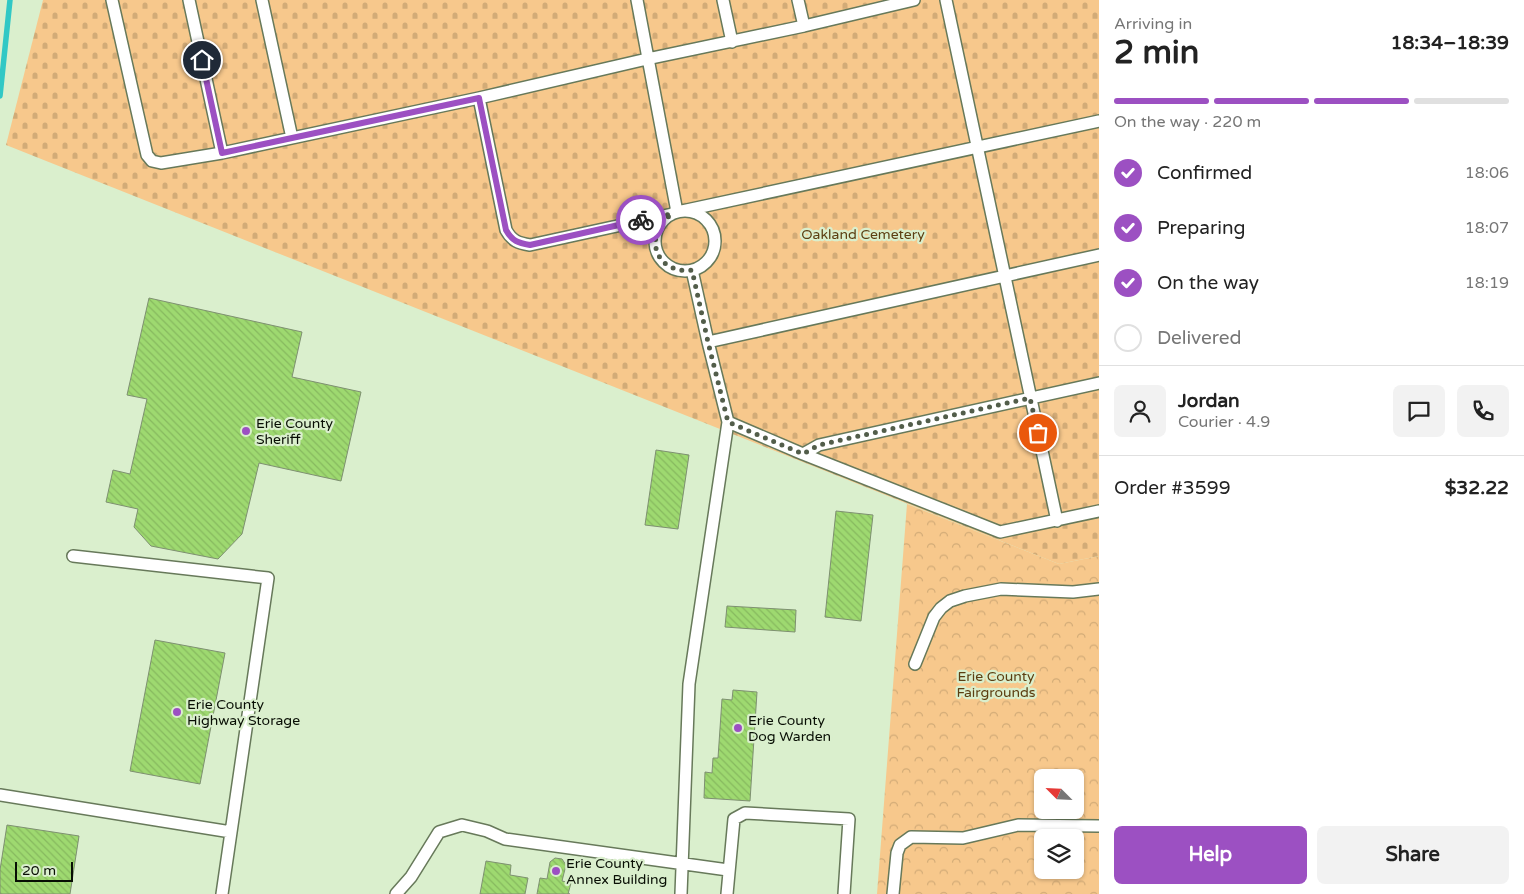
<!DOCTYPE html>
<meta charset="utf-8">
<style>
:root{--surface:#fff;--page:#f2f2f2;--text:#222;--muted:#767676;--line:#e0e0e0;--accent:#9c50c2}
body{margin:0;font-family:"Varela Round",sans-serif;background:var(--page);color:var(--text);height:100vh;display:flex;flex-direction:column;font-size:19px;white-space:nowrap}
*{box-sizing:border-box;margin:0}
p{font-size:16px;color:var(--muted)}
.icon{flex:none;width:28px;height:28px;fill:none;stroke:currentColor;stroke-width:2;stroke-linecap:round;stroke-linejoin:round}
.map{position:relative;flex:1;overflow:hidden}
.sheet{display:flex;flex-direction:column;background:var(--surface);width:425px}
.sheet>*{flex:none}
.needle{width:32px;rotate:294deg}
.fabs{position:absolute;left:1034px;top:769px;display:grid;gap:10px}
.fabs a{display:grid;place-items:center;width:50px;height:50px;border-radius:8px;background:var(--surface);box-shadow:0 1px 4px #0004;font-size:25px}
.scale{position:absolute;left:15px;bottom:12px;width:58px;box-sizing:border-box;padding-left:5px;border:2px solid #080e04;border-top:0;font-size:14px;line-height:18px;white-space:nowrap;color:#080e04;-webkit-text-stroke:4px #daefcd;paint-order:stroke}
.pin{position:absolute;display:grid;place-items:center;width:42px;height:42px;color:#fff;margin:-21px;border:2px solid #fff;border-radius:50%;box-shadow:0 1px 5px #0007}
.courier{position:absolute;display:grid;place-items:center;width:50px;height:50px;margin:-25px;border:4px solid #9c50c2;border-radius:50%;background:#fff;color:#222;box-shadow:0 1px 6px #0007}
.summary em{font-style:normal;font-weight:800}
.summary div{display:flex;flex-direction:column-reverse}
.summary{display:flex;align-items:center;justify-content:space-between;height:85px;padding:0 15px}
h1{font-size:32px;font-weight:800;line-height:38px}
.bar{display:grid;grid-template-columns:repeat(4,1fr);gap:8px 5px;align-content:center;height:60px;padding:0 15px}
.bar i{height:6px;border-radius:4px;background:var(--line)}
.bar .current{background:var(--accent)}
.bar p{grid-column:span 4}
.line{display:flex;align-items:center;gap:12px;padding:0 15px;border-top:1px solid var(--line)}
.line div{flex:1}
.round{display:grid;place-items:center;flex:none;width:52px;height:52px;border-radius:8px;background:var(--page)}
ol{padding:0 15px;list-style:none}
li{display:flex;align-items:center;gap:15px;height:55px}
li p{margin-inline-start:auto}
li .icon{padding:5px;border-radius:50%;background:var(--accent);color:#fff;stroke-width:4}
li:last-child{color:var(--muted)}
li i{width:28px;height:28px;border:2px solid var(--line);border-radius:50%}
.cta{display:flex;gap:10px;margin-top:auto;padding:10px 15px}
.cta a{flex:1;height:58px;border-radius:8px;background:var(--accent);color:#fff;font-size:20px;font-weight:800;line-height:58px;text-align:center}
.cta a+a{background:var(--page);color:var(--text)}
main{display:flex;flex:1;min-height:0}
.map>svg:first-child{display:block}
.cemetery{fill:url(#cemetery-stones)}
.park{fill:url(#park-crowns);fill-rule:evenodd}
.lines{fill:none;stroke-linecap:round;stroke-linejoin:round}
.stream{stroke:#31c8c5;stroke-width:5.5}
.building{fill:url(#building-back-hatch);stroke:#7e9071}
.service-casing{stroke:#67795a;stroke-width:14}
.service{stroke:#fff;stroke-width:11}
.done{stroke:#525d4a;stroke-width:5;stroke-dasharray:0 9}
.route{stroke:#9c50c2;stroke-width:6}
.poi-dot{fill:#9c50c2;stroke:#daefcd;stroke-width:2}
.labels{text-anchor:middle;stroke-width:4.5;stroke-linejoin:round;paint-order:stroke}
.park-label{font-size:14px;fill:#5c3e11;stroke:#daefcd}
.poi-label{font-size:14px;fill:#080e04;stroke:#daefcd;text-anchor:start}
</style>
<main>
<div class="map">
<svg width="1099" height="894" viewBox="0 0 1099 894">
<defs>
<pattern id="cemetery-stones" width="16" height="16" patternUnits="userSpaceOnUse" patternTransform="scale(1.25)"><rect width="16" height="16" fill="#f7c88c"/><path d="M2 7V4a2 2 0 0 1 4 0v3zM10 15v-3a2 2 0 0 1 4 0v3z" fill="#d2ab77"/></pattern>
<pattern id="park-crowns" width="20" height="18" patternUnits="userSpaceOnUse" patternTransform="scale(1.25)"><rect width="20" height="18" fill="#f7c88c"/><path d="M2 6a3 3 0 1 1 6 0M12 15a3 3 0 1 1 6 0" fill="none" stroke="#d2ab77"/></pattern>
<pattern id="building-back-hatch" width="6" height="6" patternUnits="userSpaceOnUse" patternTransform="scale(1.25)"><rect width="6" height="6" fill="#9ed970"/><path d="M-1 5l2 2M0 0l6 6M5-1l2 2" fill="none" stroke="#87b95f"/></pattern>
</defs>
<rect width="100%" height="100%" fill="#daefcd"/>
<path class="cemetery" d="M 43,0 L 1099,0 L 1099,556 L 1059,564 L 6,145 Z"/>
<path class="park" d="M 907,504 L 1059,564 L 1099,556 L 1099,894 L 877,894 ZM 1042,778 L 1075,778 L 1075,810 L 1042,810 ZM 1042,838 L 1075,838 L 1075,870 L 1042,870 Z"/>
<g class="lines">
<path class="stream" d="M 0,96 L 10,0"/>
</g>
<path class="building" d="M 149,298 L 302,332 L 292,377 L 361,392 L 341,481 L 259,463 L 242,534 L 218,559 L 151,546 L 134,527 L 138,509 L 106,502 L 113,470 L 130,474 L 147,399 L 127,395 Z
M 656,450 L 689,455 L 678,529 L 645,525 Z
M 836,511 L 873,515 L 861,621 L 825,617 Z
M 727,606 L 796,610 L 795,632 L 725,627 Z
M 155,640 L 225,653 L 200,784 L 130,771 Z
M 733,690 L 757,692 L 750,801 L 704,798 L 705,772 L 712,773 L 713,758 L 718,758 L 722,699 L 732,700 Z
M 7,825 L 79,836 L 70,894 L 0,894 L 0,870 Z
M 555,858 L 562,859 L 566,865 L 562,881 L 571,883 L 568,894 L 570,894 L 537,894 L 540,878 L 547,879 L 550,862 Z
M 486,861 L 511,865 L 510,875 L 528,878 L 525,894 L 480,894 Z"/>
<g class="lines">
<defs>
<path id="service" d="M 112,0 L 147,155 L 152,161 L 161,163 L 222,153 L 479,98 L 647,59 L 804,26 L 914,0
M 189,0 L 222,153
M 262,0 L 292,138
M 637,0 L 677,212
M 723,0 L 732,42
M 798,0 L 804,26
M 946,0 L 1057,521
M 479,98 L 506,230 C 512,241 518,243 530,245 L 672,214
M 682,211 L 1099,121
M655 241a30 30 0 1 1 60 0a30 30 0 1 1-60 0Z
M 692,270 L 708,342 L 728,422 L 803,454 L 1000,532 L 1099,511
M 708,342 L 1099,255
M 803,454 L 819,445 L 1099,383
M 73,556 L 268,578 L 222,894
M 915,664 L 934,617 L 941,608 L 950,601 L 965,596 L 1001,589 L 1073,592 L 1099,589
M 0,795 L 231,832
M 396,894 L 411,877 L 439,832 L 462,825 L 487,831 L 505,839 L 728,870
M 681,894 L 689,684 L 728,422
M 727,894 L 734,819 L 745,813 L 849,819 L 844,894
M 893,894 L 897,853 L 900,845 L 911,837 L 963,838 L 1018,825 L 1099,826"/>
</defs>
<use href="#service" class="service-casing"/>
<use href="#service" class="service"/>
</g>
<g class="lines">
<path class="done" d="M 641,220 L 672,214 C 642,234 655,275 692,270 L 708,342 L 728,422 L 803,454 L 819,445 L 1030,398 L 1038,433"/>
<path class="route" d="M 202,60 L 222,153 L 479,98 L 506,230 C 512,241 518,243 530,245 L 641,220"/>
</g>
<g class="poi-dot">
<circle cx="246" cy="431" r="5"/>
<circle cx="177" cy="712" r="5"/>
<circle cx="738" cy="728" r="5"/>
<circle cx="556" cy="871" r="5"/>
</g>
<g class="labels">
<g class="park-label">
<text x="863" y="239">Oakland Cemetery</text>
<text x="996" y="681">Erie County<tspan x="996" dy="16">Fairgrounds</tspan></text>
</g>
<g class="poi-label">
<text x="256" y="428">Erie County<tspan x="256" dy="16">Sheriff</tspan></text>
<text x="187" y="709">Erie County<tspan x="187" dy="16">Highway Storage</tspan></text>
<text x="748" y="725">Erie County<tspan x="748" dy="16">Dog Warden</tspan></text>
<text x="566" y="868">Erie County<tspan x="566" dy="16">Annex Building</tspan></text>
</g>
</g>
</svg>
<div class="fabs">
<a><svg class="needle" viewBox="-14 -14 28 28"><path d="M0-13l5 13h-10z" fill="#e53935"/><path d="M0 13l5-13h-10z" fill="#767676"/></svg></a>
<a><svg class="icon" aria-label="layers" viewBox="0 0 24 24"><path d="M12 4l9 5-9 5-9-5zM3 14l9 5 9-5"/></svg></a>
</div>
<div class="scale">20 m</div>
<div class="pin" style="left:1038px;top:433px;background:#ea580c"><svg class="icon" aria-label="bag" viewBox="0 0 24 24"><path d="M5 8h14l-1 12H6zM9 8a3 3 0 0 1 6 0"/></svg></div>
<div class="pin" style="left:202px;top:60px;background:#1f2937"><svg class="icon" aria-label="home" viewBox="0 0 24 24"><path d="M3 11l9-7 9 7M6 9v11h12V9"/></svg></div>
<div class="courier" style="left:641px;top:220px"><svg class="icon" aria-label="bike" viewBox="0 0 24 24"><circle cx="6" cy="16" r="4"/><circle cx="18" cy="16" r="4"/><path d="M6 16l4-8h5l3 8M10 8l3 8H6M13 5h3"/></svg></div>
</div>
<section class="sheet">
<div class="summary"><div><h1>2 min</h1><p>Arriving in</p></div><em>18:34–18:39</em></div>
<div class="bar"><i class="current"></i><i class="current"></i><i class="current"></i><i></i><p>On the way · 220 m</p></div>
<ol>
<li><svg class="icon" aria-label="check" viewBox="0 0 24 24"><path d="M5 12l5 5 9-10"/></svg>Confirmed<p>18:06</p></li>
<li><svg class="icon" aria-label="check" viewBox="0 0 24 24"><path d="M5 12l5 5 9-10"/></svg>Preparing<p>18:07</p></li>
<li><svg class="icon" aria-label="check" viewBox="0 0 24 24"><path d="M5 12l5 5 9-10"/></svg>On the way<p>18:19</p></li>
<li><i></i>Delivered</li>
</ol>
<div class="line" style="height:90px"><a class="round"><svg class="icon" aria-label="person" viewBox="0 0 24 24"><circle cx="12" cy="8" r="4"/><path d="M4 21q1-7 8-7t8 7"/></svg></a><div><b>Jordan</b><p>Courier · 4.9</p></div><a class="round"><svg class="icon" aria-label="chat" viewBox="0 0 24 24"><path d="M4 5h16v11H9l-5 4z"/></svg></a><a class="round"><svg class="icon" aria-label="phone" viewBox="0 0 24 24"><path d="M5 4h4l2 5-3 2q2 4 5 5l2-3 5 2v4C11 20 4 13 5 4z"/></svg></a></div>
<div class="line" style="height:65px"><div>Order #3599</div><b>$32.22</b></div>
<div class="cta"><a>Help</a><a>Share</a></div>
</section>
</main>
